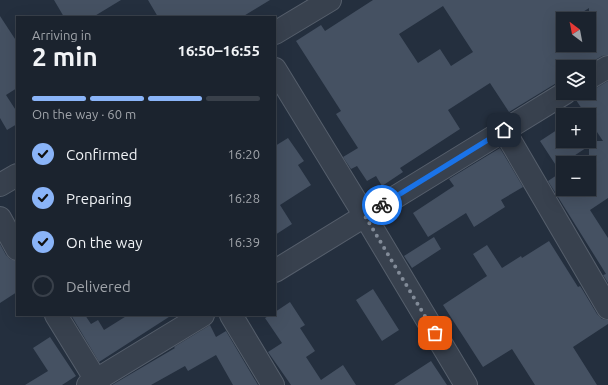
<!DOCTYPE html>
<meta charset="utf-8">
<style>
:root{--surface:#1b232e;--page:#242b36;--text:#f1f3f6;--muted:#a0a4aa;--line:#39404a;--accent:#8ab4f8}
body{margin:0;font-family:Ubuntu,sans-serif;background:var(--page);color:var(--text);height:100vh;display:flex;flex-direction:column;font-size:15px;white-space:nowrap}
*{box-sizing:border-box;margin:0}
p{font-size:13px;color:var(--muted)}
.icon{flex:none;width:22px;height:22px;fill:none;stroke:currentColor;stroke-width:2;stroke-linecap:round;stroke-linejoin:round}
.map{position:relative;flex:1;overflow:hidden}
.details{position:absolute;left:16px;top:16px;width:260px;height:300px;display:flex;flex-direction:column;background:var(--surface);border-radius:0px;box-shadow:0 4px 16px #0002,0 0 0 1px var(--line)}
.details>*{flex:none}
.needle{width:26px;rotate:328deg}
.fabs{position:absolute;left:556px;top:12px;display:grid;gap:8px}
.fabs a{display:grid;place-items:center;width:40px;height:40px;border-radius:0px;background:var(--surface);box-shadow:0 4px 16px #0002,0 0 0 1px var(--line);font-size:20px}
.pin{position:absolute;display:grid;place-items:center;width:34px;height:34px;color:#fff;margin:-17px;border-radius:8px;box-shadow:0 2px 6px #0006}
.courier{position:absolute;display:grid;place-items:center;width:40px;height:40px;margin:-20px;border:3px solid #1a73e8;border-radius:50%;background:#fff;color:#222;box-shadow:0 1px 5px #0007}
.head em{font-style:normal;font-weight:600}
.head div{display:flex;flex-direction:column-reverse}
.head{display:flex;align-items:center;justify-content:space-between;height:68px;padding:0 16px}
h1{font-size:26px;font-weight:600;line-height:30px}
.bar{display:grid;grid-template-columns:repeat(4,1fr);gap:6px 4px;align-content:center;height:48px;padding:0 16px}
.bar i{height:5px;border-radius:3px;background:var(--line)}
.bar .selected{background:var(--accent)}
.bar p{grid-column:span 4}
ol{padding:0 16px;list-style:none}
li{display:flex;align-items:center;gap:12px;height:44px}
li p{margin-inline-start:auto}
li .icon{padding:4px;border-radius:50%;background:var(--accent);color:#111;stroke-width:4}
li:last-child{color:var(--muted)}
li i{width:22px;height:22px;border:2px solid var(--line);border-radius:50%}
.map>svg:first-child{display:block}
.building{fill:#455162;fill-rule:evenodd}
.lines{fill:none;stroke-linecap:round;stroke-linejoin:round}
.minor-casing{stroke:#565f6c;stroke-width:24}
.minor{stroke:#38414e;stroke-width:22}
.done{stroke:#828b98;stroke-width:4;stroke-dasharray:0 7.2}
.route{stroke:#1a73e8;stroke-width:5}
</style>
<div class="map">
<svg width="608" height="385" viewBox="0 0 608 385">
<rect width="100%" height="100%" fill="#242f3e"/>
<path class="building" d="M 54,0 L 121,0 L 93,17 L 64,17 Z
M 148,0 L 270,0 L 242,17 L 158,17 Z
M 373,0 L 608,0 L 608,55 L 602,56 L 583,67 L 563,67 L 563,79 L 509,112 L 490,83 L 448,110 L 460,129 L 400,168 L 403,172 L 382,186 L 376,176 L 367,181 L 357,166 L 351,169 L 343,157 L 358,148 L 336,114 L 341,111 L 296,41 L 321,25 L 325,31 ZM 443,6 L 473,52 L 451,66 L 440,49 L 418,63 L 399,34 ZM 589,8 L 589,45 L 563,45 L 563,19 L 572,19 Z
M 0,16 L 17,42 L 17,88 L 6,95 L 17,112 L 17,124 L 7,130 L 0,118 Z
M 608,81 L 608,198 L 590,210 L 608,238 L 608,283 L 603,275 L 606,274 L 548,181 L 563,171 L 563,189 L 589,189 L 589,146 L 557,167 L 540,141 L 563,126 L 563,141 L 603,141 L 589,120 L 589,115 L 586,115 L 576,100 Z
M 288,138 L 304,161 L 298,165 L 311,185 L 280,205 L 292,224 L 275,235 L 275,146 Z
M 500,148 L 523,187 L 501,200 L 505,207 L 474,227 L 466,213 L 428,237 L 413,213 L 454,186 L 449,179 Z
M 434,237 L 441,249 L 412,268 L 404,256 Z
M 549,241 L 578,287 L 580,286 L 582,289 L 597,314 L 602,319 L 608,320 L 608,324 L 573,347 L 597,385 L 535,385 L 512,349 L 483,367 L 443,305 L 487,276 L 473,254 L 487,245 L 502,268 L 521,256 L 522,258 Z
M 0,244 L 6,255 L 10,259 L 17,261 L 17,292 L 0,303 Z
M 373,289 L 399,330 L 382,341 L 356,300 Z
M 290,302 L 305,325 L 300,328 L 315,351 L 306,357 L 321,380 L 343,365 L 356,385 L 291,385 L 268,352 L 282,343 L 265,318 L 270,315 L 275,315 L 275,312 Z
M 71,315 L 85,315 L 91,324 L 98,320 L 104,330 L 128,315 L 172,315 L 99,362 Z
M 210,325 L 216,337 L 226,331 L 258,385 L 233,385 L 216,355 L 188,371 L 185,366 L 151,385 L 112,385 L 175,348 L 174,347 Z
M 50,337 L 76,376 L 62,385 L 25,385 L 48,371 L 33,348 Z
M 431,361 L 447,385 L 394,385 Z"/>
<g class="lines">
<defs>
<path id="minor" d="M 275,33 L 330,0
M 275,69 L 365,216 L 466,385
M 589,78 L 608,67
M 504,130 L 608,308
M 0,185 L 17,175
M 0,218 L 17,249
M 275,271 L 565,93
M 56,315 L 99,385
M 231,315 L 273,385
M 88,385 L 203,315"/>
</defs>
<use href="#minor" class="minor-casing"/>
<use href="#minor" class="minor"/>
</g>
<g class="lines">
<path class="done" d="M 382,205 L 365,216 L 435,333"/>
<path class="route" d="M 382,205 L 504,130"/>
</g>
</svg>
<div class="fabs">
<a><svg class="needle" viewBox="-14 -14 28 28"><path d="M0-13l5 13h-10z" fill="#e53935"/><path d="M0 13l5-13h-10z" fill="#a0a4aa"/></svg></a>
<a><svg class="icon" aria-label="layers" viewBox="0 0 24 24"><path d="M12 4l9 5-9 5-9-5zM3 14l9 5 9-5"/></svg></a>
<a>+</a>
<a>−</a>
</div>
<div class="pin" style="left:435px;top:333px;background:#ea580c"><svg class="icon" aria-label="bag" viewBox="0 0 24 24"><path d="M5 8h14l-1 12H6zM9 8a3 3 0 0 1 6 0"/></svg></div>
<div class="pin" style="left:504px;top:130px;background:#1f2937"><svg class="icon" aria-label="home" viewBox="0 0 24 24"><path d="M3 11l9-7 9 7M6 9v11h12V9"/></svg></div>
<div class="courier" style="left:382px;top:205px"><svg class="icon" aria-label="bike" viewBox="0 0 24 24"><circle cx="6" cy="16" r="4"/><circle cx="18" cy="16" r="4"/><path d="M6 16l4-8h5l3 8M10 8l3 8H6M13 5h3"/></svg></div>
<section class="details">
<div class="head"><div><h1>2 min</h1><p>Arriving in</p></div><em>16:50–16:55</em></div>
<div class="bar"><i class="selected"></i><i class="selected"></i><i class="selected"></i><i></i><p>On the way · 60 m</p></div>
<ol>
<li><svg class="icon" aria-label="check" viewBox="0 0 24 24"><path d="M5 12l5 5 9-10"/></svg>Confirmed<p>16:20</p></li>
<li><svg class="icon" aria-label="check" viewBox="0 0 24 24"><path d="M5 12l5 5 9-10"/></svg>Preparing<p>16:28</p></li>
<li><svg class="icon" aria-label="check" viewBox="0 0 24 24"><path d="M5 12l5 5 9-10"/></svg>On the way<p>16:39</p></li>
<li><i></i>Delivered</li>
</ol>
</section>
</div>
